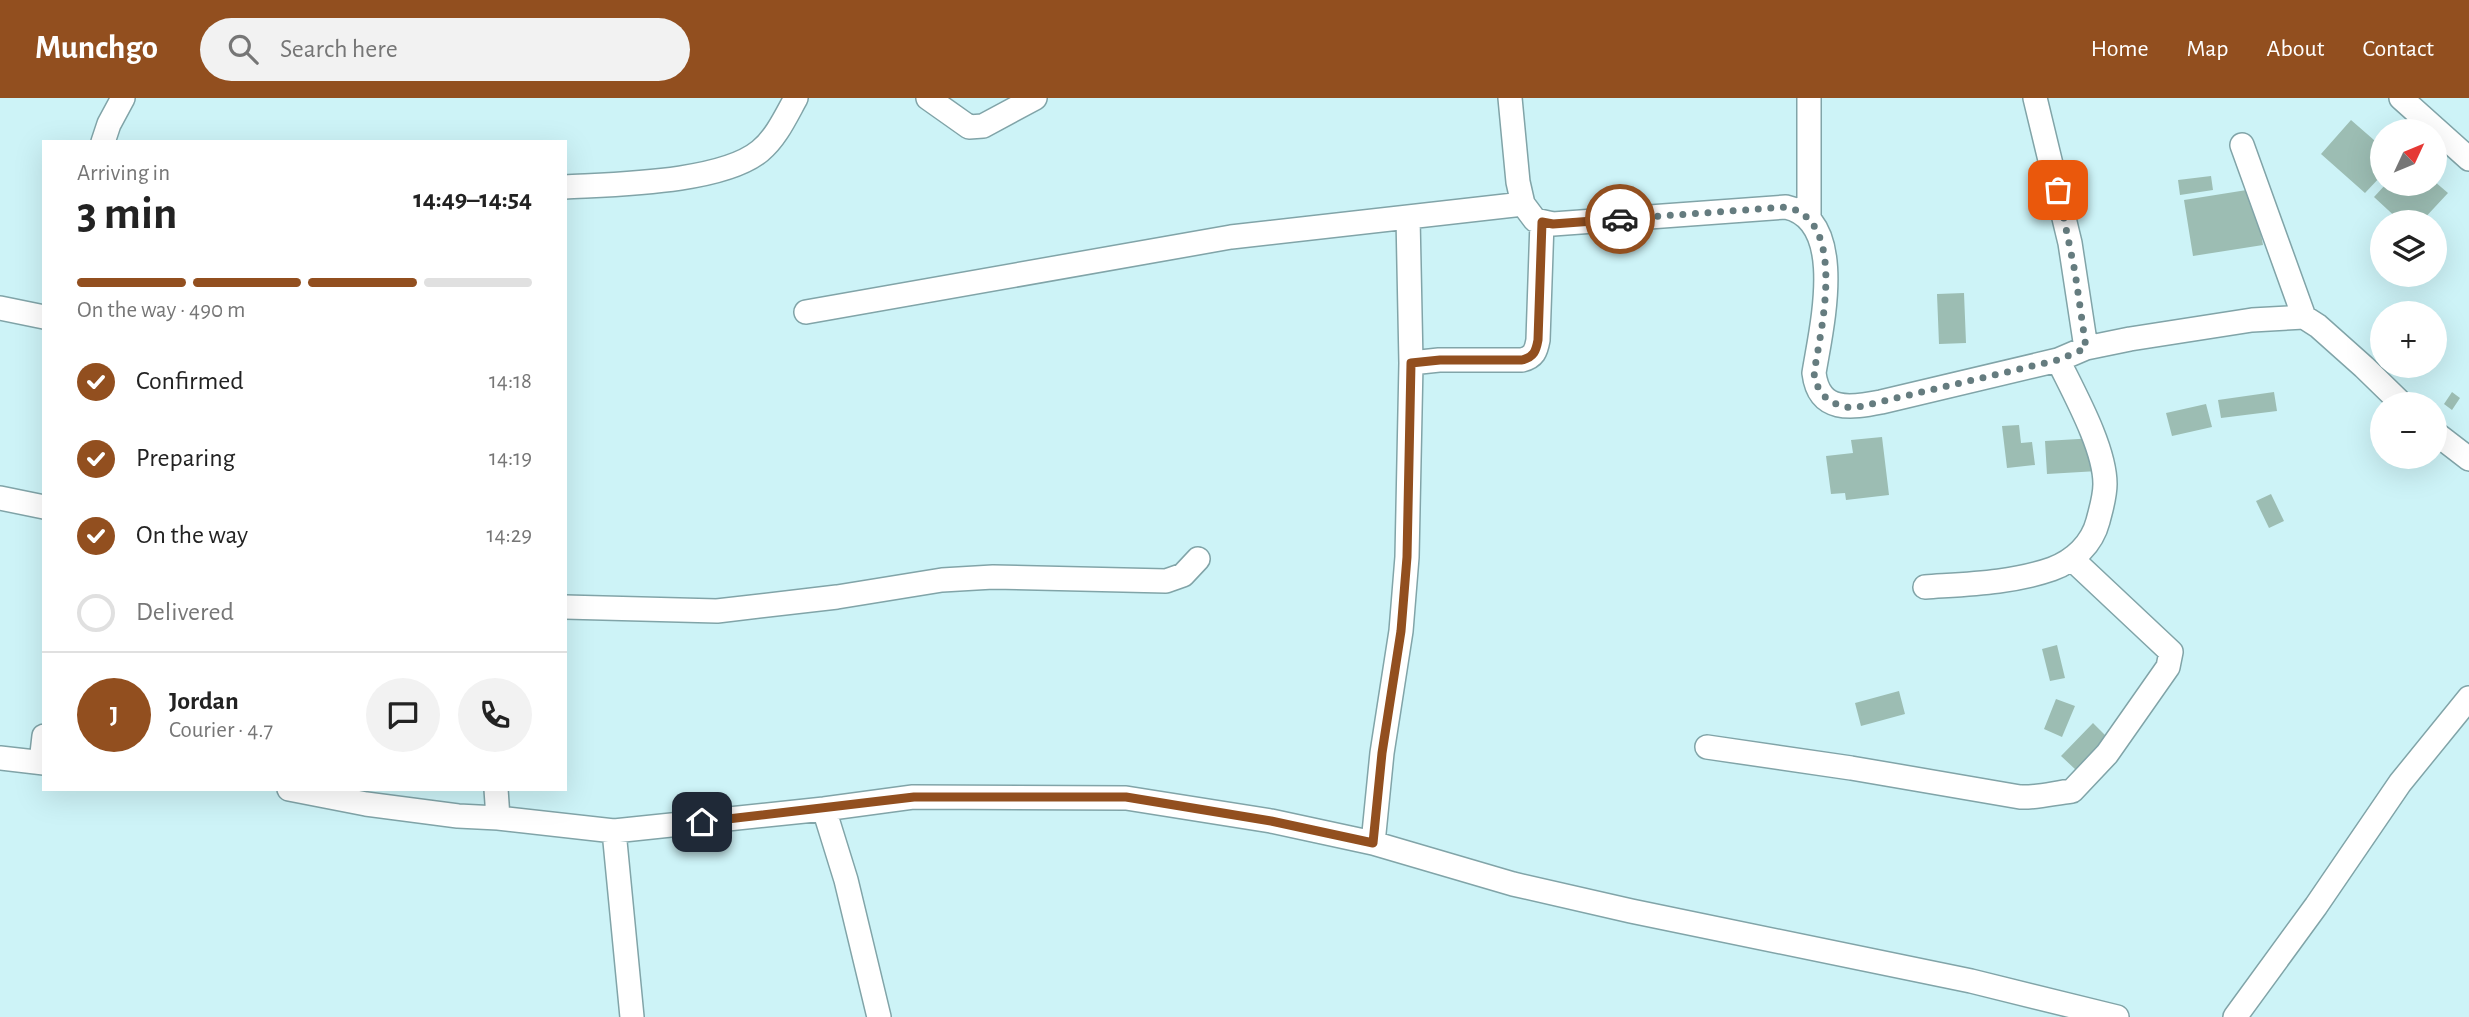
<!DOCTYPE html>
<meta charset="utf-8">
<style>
:root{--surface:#fff;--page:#f2f2f2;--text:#222;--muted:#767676;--line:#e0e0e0;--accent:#924f1f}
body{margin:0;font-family:"Alegreya Sans",sans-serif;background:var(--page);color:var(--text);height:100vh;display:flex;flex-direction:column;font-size:26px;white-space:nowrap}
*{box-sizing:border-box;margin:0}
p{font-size:23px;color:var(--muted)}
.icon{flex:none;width:38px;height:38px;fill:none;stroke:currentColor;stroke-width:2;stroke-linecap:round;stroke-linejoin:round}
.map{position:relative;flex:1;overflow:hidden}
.panel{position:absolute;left:42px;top:42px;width:525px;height:651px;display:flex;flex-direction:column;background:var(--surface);border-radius:0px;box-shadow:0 7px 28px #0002}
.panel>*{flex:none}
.needle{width:46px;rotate:46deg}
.buttons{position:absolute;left:2370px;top:21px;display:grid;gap:14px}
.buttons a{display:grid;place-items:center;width:77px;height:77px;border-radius:50%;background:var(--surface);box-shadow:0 7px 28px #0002;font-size:35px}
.pin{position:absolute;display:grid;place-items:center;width:60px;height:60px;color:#fff;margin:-30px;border-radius:14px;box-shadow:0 4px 10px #0006}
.courier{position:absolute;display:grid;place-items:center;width:70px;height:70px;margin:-35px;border:5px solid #924f1f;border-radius:50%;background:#fff;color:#222;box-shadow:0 2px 9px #0007}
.summary em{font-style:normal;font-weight:700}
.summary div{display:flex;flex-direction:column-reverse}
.summary{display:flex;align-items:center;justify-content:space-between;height:119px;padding:0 35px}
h1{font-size:46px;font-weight:700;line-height:52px}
.bar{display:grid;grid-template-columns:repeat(4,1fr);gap:10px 7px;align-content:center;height:84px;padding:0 35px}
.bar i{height:9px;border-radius:5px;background:var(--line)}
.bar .active{background:var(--accent)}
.bar p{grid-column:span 4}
.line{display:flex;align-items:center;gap:18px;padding:0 35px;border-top:2px solid var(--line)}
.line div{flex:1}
.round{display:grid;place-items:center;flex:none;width:74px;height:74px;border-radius:37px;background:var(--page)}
ol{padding:0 35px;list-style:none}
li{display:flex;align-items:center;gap:21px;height:77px}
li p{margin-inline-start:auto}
li .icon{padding:7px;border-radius:50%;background:var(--accent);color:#fff;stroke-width:4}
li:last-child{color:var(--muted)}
li i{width:38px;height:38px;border:4px solid var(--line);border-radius:50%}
header{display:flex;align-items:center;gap:42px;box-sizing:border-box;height:98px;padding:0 35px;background:var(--accent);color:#fff}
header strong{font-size:33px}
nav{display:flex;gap:38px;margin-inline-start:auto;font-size:24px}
.search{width:490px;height:63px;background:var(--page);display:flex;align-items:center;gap:18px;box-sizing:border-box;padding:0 24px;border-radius:38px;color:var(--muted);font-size:26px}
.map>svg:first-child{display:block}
.building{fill:#9cbdb3}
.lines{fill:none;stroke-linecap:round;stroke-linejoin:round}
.minor-casing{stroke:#81a4a8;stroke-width:26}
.minor{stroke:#fff;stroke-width:23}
.done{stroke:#657c7f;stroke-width:7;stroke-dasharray:0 12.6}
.route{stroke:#924f1f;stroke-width:9}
</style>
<header>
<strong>Munchgo</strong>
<div class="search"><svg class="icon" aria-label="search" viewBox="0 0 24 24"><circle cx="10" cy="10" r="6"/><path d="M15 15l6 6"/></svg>Search here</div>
<nav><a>Home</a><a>Map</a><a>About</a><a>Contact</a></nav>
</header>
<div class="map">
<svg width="2469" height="919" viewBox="0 0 2469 919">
<rect width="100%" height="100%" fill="#cdf3f7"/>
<path class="building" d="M 2351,22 L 2382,49 L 2382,77 L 2365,95 L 2321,56 Z
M 2211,78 L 2213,92 L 2180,97 L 2178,82 Z
M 2434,83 L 2448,95 L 2421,124 L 2401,124 L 2374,99 L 2386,86 L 2434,86 Z
M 2253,91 L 2263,147 L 2193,158 L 2184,102 Z
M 1964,195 L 1966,245 L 1939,246 L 1937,196 Z
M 2274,294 L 2277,313 L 2221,320 L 2218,302 Z
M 2452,294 L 2460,300 L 2452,312 L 2444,306 Z
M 2206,306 L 2212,329 L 2172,338 L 2166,315 Z
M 2019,327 L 2021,345 L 2032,344 L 2035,367 L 2007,370 L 2002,328 Z
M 1882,339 L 1889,397 L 1846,402 L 1845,395 L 1831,396 L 1826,358 L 1853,355 L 1851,342 Z
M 2095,340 L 2098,373 L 2047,376 L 2045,343 Z
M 2271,396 L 2284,423 L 2269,430 L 2256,403 Z
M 2057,547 L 2065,580 L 2050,583 L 2042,551 Z
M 1899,593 L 1905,616 L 1861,628 L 1855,605 Z
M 2056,601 L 2075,608 L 2062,639 L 2044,631 Z
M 2093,625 L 2108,640 L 2076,672 L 2061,658 Z"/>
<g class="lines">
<defs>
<path id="minor" d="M 928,0 L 969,29 L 983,28 L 1035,0
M 1510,0 L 1518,84 L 1523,106 L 1535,122 L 1553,126 L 1786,109 C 1848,122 1821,231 1814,275 C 1819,315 1851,310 1881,304 L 2058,262 L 2086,250 L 2130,241 L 2252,222 L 2304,219 L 2318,228 L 2364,269 L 2402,306
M 1809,0 L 1809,119
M 2035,0 L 2070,145 L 2086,250
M 2401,0 L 2469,61
M 103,44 L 109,26 L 123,0
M 2242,47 L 2304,219
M 565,89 C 615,86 721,85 760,53 C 776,40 786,18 796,0
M 1408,119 L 1411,265
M 0,210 L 44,219
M 806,214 L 1231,139 L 1523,106
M 2434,334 L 2469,361
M 0,400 L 44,409
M 1925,489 C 1967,486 2012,485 2052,471 C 2074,463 2092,446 2098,423 C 2101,411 2105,399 2105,386 C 2105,350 2074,295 2058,262
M 565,509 L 717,513 L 837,499 L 942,482 L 993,479 L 1166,483 L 1183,477 L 1198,461
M 1707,649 L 1851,670 L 2020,699 C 2037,700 2054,695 2072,693 L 2107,656 L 2168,569 L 2171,554 L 2072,461
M 0,660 L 44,665
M 41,664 L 44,638
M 289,691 L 366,706 L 458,718 L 498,720 L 614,733 L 824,711 L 913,699 L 1126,700 L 1271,723 L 1373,745 L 1513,786 L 1631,813 L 1971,883 L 2117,919
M 496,691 L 498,720
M 824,711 L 846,782 L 879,919
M 614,733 L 632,919
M 1373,745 L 1382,655 L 1401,533 L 1407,459 L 1411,265 L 1439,262 L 1522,262 C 1534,259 1536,253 1538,242 L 1542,124
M 2235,919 L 2316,808 L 2400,685 L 2469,600"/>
</defs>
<use href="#minor" class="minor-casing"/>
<use href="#minor" class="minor"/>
</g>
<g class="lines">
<path class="done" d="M 1620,121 L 1786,109 C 1848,122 1821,231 1814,275 C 1817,298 1832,308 1854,310 L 2058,262 L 2086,250 L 2075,174 L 2058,92"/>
<path class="route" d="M 702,724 L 914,699 L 1126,699 L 1271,723 L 1373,745 L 1382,655 L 1401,533 L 1407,459 L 1411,265 L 1440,262 L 1522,262 C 1534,259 1536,253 1538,242 L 1542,124 L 1553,126 L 1620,121"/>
</g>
</svg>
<div class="buttons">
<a><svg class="needle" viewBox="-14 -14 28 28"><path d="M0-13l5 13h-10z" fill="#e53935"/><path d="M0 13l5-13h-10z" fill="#767676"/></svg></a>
<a><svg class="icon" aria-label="layers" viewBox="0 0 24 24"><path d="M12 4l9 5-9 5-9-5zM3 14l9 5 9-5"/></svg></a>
<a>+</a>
<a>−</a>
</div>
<div class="pin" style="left:2058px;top:92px;background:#ea580c"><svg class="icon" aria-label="bag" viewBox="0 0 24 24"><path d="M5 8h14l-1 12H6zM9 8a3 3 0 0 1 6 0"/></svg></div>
<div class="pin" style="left:702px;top:724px;background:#1f2937"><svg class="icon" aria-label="home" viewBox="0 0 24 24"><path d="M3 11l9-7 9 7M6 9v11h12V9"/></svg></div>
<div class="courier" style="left:1620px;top:121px"><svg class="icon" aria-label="car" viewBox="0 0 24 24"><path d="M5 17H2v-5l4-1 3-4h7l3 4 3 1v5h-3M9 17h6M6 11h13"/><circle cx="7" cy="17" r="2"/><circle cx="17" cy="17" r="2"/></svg></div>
<section class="panel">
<div class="summary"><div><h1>3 min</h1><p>Arriving in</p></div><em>14:49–14:54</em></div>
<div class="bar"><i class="active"></i><i class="active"></i><i class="active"></i><i></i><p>On the way · 490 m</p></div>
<ol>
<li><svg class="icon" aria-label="check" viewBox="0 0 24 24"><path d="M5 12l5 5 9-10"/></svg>Confirmed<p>14:18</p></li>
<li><svg class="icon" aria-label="check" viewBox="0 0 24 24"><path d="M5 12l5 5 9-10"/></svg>Preparing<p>14:19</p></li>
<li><svg class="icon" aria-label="check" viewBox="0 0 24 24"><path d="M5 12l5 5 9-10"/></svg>On the way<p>14:29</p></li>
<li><i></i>Delivered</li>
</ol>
<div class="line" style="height:126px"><b class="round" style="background:var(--accent);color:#fff">J</b><div><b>Jordan</b><p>Courier · 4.7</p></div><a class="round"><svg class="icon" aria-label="chat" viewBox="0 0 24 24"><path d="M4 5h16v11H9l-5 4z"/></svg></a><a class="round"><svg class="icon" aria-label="phone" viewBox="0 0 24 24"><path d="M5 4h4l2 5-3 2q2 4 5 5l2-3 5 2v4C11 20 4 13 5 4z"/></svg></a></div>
</section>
</div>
